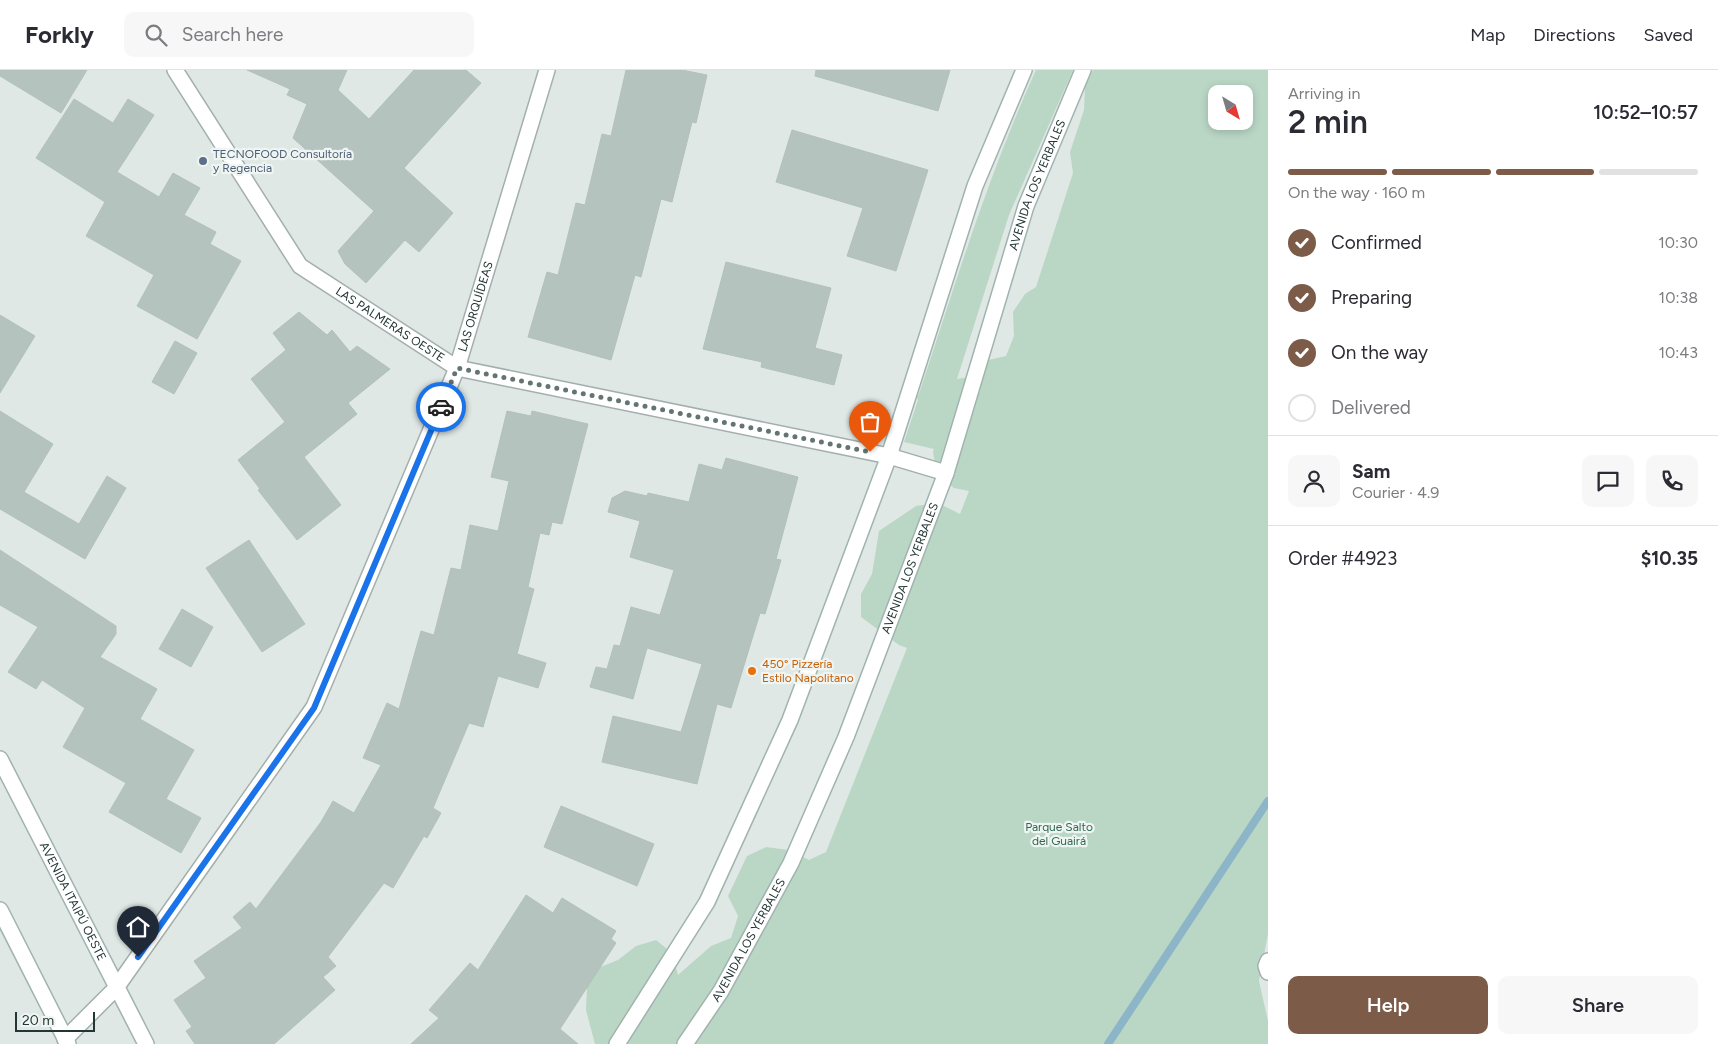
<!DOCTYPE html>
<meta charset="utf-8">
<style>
:root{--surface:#fff;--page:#f7f7f7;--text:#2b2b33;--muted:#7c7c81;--line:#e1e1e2;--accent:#7d5b49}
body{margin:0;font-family:Figtree,sans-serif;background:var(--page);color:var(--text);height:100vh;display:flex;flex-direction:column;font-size:19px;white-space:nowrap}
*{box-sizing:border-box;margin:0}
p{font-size:16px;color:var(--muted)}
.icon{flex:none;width:28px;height:28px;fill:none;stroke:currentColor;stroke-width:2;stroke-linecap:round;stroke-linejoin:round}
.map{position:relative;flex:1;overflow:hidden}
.side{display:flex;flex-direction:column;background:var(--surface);width:450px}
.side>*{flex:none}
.needle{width:32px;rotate:143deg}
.fabs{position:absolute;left:1208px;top:15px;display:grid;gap:10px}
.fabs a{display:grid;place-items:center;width:45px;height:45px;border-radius:10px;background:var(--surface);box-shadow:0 2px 8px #0003;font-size:25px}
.scale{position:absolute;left:15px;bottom:12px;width:80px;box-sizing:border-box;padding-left:5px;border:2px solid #223634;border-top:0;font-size:14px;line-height:18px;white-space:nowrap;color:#223634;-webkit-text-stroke:4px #eff5f3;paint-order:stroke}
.pin{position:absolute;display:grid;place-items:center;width:42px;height:42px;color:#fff;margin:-51px -21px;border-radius:50% 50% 50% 0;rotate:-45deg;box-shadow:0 0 5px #0007}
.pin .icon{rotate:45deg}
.courier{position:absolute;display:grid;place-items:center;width:50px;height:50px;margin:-25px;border:4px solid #1a73e8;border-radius:50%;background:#fff;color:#222;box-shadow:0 1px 6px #0007}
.summary em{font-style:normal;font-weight:600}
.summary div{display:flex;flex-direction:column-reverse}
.summary{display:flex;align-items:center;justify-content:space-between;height:85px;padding:0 20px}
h1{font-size:32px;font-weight:600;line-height:38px}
.bar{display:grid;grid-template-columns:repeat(4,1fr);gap:8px 5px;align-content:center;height:60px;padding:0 20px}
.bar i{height:6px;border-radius:4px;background:var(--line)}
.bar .selected{background:var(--accent)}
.bar p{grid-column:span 4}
.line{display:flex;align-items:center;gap:12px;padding:0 20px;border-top:1px solid var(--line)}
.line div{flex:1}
.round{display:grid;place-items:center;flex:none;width:52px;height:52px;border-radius:10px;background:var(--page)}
ol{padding:0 20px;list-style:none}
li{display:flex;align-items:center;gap:15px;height:55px}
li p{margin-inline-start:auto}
li .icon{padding:5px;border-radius:50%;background:var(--accent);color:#fff;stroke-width:4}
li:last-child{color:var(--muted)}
li i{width:28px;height:28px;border:2px solid var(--line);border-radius:50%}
.cta{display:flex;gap:10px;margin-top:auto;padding:10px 20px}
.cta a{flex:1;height:58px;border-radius:10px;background:var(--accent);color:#fff;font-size:20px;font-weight:600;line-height:58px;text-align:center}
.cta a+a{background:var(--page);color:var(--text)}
header{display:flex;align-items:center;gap:30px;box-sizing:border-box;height:70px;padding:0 25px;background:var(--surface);border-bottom:1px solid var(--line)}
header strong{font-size:24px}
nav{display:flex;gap:28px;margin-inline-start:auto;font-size:18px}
.search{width:350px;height:45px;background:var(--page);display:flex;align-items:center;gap:12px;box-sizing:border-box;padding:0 18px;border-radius:10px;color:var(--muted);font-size:19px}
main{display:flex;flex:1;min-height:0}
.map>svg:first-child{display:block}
.green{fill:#bad7c6;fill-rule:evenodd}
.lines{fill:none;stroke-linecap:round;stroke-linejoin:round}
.stream{stroke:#8cb6c8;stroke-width:8}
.building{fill:#b5c3bf;stroke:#b2c1bd}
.street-casing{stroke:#a3afac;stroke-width:18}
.secondary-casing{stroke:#a0b3ae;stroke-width:18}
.street{stroke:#fff;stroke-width:15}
.secondary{stroke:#fff;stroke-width:15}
.done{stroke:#647472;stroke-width:5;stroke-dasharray:0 9}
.route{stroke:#1a73e8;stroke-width:6}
.service-dot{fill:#5c6f8a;stroke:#eff5f3;stroke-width:2}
.food-dot{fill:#e8710a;stroke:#eff5f3;stroke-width:2}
.labels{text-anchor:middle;stroke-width:4.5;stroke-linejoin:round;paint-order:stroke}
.service-label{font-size:12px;fill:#4e5e75;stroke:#eff5f3;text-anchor:start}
.street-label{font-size:12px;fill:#223634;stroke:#eff5f3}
.food-label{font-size:12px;fill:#c56008;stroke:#eff5f3;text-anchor:start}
.park-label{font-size:12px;fill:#31684e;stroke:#eff5f3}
</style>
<header>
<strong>Forkly</strong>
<div class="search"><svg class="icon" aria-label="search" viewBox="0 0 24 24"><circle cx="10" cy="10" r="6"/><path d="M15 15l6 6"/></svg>Search here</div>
<nav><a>Map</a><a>Directions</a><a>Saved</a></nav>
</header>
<main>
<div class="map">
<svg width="1268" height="974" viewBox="0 0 1268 974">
<rect width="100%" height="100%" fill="#dfe8e5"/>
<path class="green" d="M 1036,0 L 1073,0 L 1009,145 L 957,309 L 970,307 L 984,291 L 1006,286 L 1014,266 L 1013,242 L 1025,224 L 1036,217 L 1073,103 L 1070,82 L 1084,40 L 1085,17 L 1093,0 L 1268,0 L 1268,864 L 1259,911 L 1268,951 L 1268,974 L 595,974 L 586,940 L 587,917 L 598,898 L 618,890 L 636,876 L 656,870 L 672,883 L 678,905 L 711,876 L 731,868 L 738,846 L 728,826 L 747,786 L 766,777 L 789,780 L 809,790 L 826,782 L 907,578 L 899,575 L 861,547 L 861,524 L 872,504 L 879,461 L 916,436 L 938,433 L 960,444 L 969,421 L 954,418 L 937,405 L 933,382 L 934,379 L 904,372 L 918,330 L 917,327 L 919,324 C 955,215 988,105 1036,0 ZM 1216,24 L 1244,24 L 1244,51 L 1216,51 Z"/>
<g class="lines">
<path class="stream" d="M 1108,974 L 1268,731"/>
</g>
<path class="building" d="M 0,0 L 87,0 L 61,43 L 0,6 Z
M 247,0 L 347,0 L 338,20 L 369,49 L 414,0 L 466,0 L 481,13 L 404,98 L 453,143 L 419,182 L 405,170 L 366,213 L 345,194 L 338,181 L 374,141 L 293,68 L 307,34 L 287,25 L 290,19 Z
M 626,0 L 682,0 L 707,5 L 696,53 L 692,52 L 672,132 L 661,129 L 641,207 L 635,205 L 611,290 L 528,267 L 547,202 L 558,205 L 576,133 L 585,135 L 602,64 L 611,66 Z
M 816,0 L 950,0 L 938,41 L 815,6 Z
M 74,29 L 113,53 L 128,29 L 154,45 L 117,102 L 159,127 L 173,103 L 200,118 L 184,145 L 216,162 L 210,174 L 241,191 L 197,269 L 137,236 L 154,205 L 86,166 L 105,132 L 36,88 Z
M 792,60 L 928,100 L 896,201 L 847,186 L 863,138 L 776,112 Z
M 726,192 L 831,218 L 815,278 L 842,285 L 834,315 L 761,297 L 762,292 L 703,279 Z
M 299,242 L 327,265 L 332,260 L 350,282 L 357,276 L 390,299 L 348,333 L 357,344 L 304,387 L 341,435 L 297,470 L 258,420 L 260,419 L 238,390 L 285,352 L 251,309 L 286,280 L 273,263 Z
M 0,245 L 35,266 L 0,323 Z
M 175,271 L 197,283 L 174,324 L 152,312 Z
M 0,341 L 53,374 L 24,422 L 79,454 L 107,406 L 126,418 L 85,489 L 0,439 Z
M 507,341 L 531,346 L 532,341 L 588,354 L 562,454 L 552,452 L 549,465 L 540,463 L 528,517 L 534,519 L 517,584 L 546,593 L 538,618 L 498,606 L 483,657 L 469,653 L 433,738 L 441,743 L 427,768 L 424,766 L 393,818 L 384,813 L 328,887 L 336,896 L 323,907 L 335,920 L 274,974 L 195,974 L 186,961 L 192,957 L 174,930 L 206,908 L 194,891 L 242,858 L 233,847 L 250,832 L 256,839 L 321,752 L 333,731 L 354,743 L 381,695 L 363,688 L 387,633 L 399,639 L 421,561 L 434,565 L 451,498 L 461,500 L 470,455 L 498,461 L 509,411 L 491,407 Z
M 726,388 L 798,407 L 776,489 L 781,490 L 765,544 L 760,543 L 731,638 L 717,634 L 697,714 L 602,692 L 613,646 L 681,662 L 702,594 L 647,578 L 633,629 L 590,617 L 596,597 L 607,599 L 614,575 L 620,576 L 631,537 L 660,545 L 674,500 L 630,487 L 640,451 L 608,442 L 612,428 L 625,421 L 647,426 L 648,423 L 689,432 L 699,394 L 722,400 Z
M 249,470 L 305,554 L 262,582 L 206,498 Z
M 0,480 L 116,556 L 116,564 L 100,587 L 157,619 L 140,649 L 194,680 L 166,729 L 201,748 L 181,783 L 109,742 L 126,713 L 63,677 L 85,638 L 42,610 L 36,619 L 8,602 L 38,557 L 0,535 Z
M 182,539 L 213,557 L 191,597 L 159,579 Z
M 561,736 L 654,774 L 637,816 L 544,777 Z
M 526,825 L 553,843 L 562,828 L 616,861 L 611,869 L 616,873 L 560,959 L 578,974 L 411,974 L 439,948 L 429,940 L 470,893 L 478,900 Z"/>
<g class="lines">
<defs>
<g id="street">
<path id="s1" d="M 175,0 L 300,196 L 457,298 L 889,386 L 946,403"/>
<path d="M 1268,891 L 1266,896 L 1268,902"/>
<path id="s2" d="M 65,969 L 116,918 L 314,637 L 457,298 L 547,0"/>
</g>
<g id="secondary">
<path id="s3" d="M 0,689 L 146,974"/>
<path d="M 0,840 L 68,974"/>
<path d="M 617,974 L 707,832 L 790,650 L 889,386 L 975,116 L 1024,0"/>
<path id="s4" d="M 685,974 L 721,921 L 791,793 L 846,667 L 946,403 L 1026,136 L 1083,0"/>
</g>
</defs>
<use href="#street" class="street-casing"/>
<use href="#secondary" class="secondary-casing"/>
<use href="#street" class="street"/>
<use href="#secondary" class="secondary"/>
</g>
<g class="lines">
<path class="done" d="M 441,337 L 457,298 L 870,382"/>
<path class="route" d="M 138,887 L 314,638 L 441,337"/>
</g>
<circle class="service-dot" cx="203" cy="91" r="5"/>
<circle class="food-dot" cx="752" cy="601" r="5"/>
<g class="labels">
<g class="service-label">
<text x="213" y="88">TECNOFOOD Consultoría<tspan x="213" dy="14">y Regencia</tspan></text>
</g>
<g class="street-label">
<text dy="4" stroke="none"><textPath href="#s4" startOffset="932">AVENIDA LOS YERBALES</textPath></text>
<text dy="4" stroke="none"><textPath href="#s2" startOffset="848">LAS ORQUÍDEAS</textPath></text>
<text dy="4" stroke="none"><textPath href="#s1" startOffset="340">LAS PALMERAS OESTE</textPath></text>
<text dy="4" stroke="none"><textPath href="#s4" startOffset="528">AVENIDA LOS YERBALES</textPath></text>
<text dy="4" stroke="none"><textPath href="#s3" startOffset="160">AVENIDA ITAIPÚ OESTE</textPath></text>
<text dy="4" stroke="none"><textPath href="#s4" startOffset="122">AVENIDA LOS YERBALES</textPath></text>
</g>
<g class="food-label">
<text x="762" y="598">450° Pizzería<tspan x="762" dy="14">Estilo Napolitano</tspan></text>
</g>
<g class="park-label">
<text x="1059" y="761">Parque Salto<tspan x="1059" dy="14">del Guairá</tspan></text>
</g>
</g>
</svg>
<div class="fabs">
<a><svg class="needle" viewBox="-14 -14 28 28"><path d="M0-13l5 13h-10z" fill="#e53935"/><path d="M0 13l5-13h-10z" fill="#7c7c81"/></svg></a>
</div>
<div class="scale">20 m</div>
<div class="pin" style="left:870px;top:382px;background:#ea580c"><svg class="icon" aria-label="bag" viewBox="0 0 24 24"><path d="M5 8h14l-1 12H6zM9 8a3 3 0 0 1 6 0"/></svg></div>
<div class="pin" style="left:138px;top:887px;background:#1f2937"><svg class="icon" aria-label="home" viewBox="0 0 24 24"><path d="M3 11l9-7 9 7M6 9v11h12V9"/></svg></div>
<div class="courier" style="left:441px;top:337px"><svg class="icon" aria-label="car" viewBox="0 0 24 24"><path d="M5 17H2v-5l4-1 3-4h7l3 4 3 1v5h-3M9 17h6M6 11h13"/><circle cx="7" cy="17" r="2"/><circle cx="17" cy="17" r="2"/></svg></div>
</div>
<section class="side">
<div class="summary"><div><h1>2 min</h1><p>Arriving in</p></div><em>10:52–10:57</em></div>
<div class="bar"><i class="selected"></i><i class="selected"></i><i class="selected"></i><i></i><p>On the way · 160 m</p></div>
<ol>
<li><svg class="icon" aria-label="check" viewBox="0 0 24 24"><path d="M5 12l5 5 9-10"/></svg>Confirmed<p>10:30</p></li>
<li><svg class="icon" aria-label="check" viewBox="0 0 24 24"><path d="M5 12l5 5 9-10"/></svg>Preparing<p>10:38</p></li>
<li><svg class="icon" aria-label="check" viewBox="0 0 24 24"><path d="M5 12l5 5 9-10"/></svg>On the way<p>10:43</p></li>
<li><i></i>Delivered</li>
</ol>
<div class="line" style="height:90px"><a class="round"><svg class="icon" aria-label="person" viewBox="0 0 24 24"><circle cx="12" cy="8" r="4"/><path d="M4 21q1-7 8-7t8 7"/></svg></a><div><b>Sam</b><p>Courier · 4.9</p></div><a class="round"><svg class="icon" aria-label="chat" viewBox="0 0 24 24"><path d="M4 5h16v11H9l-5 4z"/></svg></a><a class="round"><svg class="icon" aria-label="phone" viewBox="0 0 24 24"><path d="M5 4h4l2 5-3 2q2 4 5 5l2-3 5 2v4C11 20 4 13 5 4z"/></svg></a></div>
<div class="line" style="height:65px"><div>Order #4923</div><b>$10.35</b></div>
<div class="cta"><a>Help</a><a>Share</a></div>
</section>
</main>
